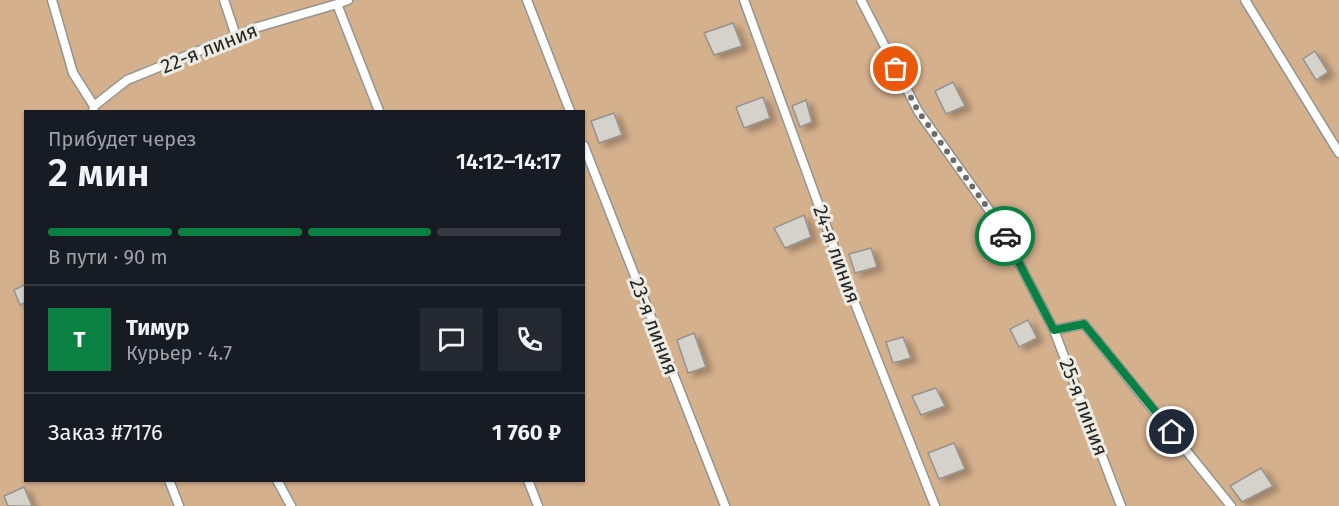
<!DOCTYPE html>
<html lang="ru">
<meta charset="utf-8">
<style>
:root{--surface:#171b24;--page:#242831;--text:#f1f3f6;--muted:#9ea1a6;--line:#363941;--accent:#0b8043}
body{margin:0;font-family:"Fira Sans",sans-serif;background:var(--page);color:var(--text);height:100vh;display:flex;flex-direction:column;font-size:22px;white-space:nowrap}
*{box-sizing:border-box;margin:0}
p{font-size:20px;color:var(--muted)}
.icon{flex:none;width:33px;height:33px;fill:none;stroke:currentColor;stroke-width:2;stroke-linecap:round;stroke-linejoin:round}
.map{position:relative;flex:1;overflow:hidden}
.side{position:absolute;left:24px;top:110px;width:561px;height:372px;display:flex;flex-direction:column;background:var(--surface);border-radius:0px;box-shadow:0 2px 4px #0004}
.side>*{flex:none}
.pin{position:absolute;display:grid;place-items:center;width:51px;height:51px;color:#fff;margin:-26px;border:3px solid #fff;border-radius:50%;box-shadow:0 2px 6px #0007}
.courier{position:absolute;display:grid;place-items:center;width:60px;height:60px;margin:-30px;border:4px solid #0b8043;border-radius:50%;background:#fff;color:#222;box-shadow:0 2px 8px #0007}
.head em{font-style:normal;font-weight:600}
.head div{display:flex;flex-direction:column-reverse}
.head{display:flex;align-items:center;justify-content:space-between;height:102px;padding:0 24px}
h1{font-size:39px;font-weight:600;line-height:45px}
.bar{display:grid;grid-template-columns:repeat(4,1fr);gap:9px 6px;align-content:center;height:72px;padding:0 24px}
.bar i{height:8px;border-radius:4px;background:var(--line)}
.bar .on{background:var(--accent)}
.bar p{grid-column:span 4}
.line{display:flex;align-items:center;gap:15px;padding:0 24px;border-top:2px solid var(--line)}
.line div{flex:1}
.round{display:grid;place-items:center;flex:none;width:63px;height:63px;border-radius:0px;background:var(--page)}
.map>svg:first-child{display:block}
.green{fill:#d5b08d;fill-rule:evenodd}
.building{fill:#d5d2cc;stroke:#96938d;stroke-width:1.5;filter:url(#shadow)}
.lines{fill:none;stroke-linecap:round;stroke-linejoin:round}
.lane-casing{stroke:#94948e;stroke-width:11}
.lane{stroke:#fff;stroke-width:8}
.done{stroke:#6c6c68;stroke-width:6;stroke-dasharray:0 10.8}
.route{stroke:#0b8043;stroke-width:8}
.labels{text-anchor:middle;stroke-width:6;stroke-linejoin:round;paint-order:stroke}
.street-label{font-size:20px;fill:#272724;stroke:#ecece5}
</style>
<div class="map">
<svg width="1339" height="506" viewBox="0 0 1339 506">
<defs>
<filter id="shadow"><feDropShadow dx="6" dy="4" stdDeviation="3" flood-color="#0004"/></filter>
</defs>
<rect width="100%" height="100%" fill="#ecece5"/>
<path class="green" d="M 0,0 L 1339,0 L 1339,506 L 0,506 ZM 26,111 L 584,111 L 584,480 L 26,480 Z"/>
<path class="building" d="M 733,23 L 742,46 L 714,55 L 704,33 Z
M 1315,51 L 1328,72 L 1316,80 L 1303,59 Z
M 953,82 L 965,106 L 946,114 L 935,91 Z
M 763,97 L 770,118 L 744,128 L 736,107 Z
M 806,100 L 812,122 L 800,127 L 792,106 Z
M 614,113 L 622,135 L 599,143 L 591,121 Z
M 804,215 L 811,237 L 785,248 L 774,228 Z
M 871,248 L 877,267 L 855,273 L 849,254 Z
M 26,284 L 26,302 L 20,305 L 14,290 Z
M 1028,320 L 1037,338 L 1019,347 L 1010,329 Z
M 694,333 L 706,367 L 688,373 L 677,340 Z
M 903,337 L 911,358 L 893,363 L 886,342 Z
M 936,388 L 945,406 L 921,415 L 912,396 Z
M 954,443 L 965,469 L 939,479 L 928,453 Z
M 1261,468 L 1273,486 L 1242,502 L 1230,486 Z
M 24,487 L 32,506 L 8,506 L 4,496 Z"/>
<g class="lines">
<defs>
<path id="lane" d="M 52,0 L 73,73 L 94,106
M 224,0 L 236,36
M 348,0 L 337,4 L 379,111
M 527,0 L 570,111
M 744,0 L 847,283 L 935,506
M 861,0 L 918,111 L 997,221 L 1054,330 L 1121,506
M 1245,0 L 1339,153
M 93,111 L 94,106 L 127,80 L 255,28 L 337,4
M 584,146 L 725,506
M 1054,330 L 1084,324 L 1231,506
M 169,480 L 179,506
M 277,480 L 291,506
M 528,480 L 538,506"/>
</defs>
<use href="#lane" class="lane-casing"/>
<use href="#lane" class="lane"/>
</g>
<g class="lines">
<path class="done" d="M 896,69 L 918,111 L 997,221 L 1005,236"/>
<path class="route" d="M 1005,236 L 1054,330 L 1084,324 L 1172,432"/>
</g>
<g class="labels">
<g class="street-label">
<text transform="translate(209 48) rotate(-22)" y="7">22-я линия</text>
<text transform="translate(837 254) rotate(70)" y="7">24-я линия</text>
<text transform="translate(654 326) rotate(69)" y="7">23-я линия</text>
<text transform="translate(1084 407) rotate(69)" y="7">25-я линия</text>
</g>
</g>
</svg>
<div class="pin" style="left:896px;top:69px;background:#ea580c"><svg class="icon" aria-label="bag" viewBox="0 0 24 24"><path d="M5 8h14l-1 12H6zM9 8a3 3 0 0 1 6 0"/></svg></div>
<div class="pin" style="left:1172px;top:432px;background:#1f2937"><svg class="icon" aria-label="home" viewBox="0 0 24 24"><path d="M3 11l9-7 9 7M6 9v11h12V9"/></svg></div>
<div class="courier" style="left:1005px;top:236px"><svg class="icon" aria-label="car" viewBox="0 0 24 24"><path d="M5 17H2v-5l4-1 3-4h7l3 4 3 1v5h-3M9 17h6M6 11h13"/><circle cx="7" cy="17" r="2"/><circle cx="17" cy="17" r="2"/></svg></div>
<section class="side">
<div class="head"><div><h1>2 мин</h1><p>Прибудет через</p></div><em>14:12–14:17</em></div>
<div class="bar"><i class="on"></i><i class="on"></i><i class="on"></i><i></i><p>В пути · 90 m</p></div>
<div class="line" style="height:108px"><b class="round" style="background:var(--accent);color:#fff">Т</b><div><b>Тимур</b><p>Курьер · 4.7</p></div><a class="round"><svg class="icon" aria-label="chat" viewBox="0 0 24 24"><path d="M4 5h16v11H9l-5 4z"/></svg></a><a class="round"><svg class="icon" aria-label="phone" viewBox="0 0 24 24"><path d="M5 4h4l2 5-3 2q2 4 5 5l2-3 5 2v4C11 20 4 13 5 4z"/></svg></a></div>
<div class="line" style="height:78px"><div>Заказ #7176</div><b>1 760 ₽</b></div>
</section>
</div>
